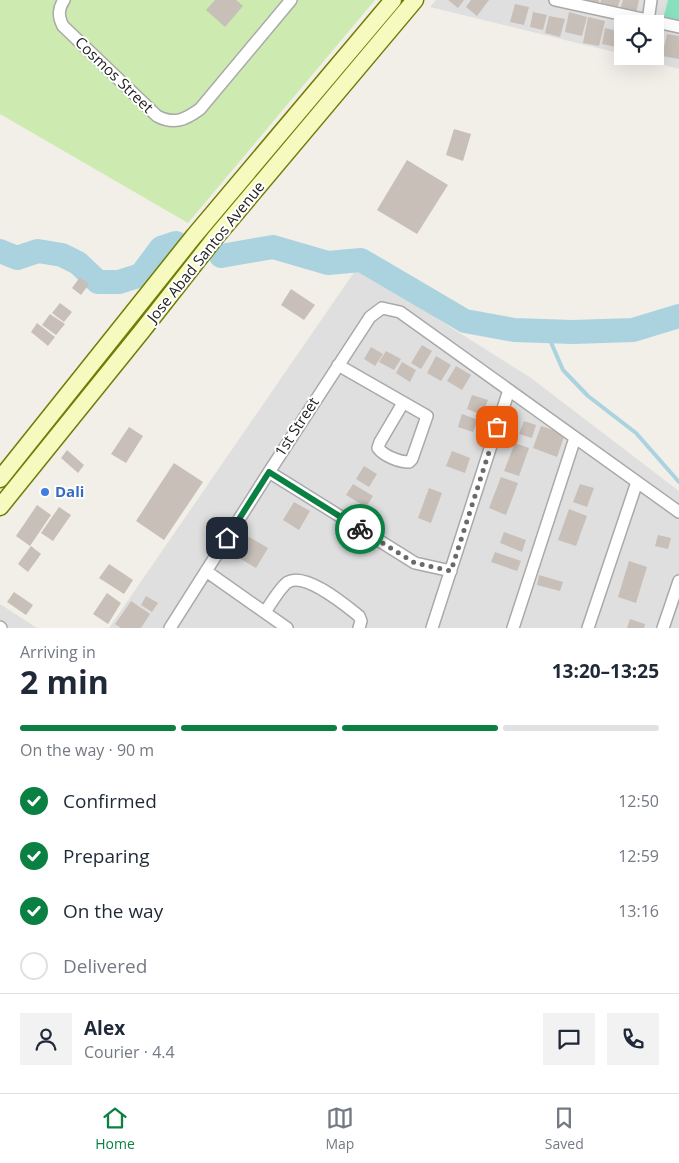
<!DOCTYPE html>
<meta charset="utf-8">
<style>
:root{--surface:#fff;--page:#f2f2f3;--text:#1f2937;--muted:#747a83;--line:#e0e1e3;--accent:#0b8043}
body{margin:0;font-family:"Open Sans",sans-serif;background:var(--page);color:var(--text);height:100vh;display:flex;flex-direction:column;font-size:19px;white-space:nowrap}
*{box-sizing:border-box;margin:0}
p{font-size:16px;color:var(--muted)}
.icon{flex:none;width:28px;height:28px;fill:none;stroke:currentColor;stroke-width:2;stroke-linecap:round;stroke-linejoin:round}
.map{position:relative;height:628px;overflow:hidden}
.drawer{display:flex;flex-direction:column;background:var(--surface);flex:1}
.drawer>*{flex:none}
.buttons{position:absolute;left:614px;top:15px;display:grid;gap:10px}
.buttons a{display:grid;place-items:center;width:50px;height:50px;border-radius:0px;background:var(--surface);box-shadow:0 5px 20px #0002;font-size:25px}
.pin{position:absolute;display:grid;place-items:center;width:42px;height:42px;color:#fff;margin:-21px;border-radius:10px;box-shadow:0 2px 8px #0006}
.courier{position:absolute;display:grid;place-items:center;width:50px;height:50px;margin:-25px;border:4px solid #0b8043;border-radius:50%;background:#fff;color:#222;box-shadow:0 1px 6px #0007}
.headline em{font-style:normal;font-weight:700}
.headline div{display:flex;flex-direction:column-reverse}
.headline{display:flex;align-items:center;justify-content:space-between;height:85px;padding:0 20px}
h1{font-size:32px;font-weight:700;line-height:38px}
.bar{display:grid;grid-template-columns:repeat(4,1fr);gap:8px 5px;align-content:center;height:60px;padding:0 20px}
.bar i{height:6px;border-radius:4px;background:var(--line)}
.bar .on{background:var(--accent)}
.bar p{grid-column:span 4}
.line{display:flex;align-items:center;gap:12px;padding:0 20px;border-top:1px solid var(--line)}
.line div{flex:1}
.round{display:grid;place-items:center;flex:none;width:52px;height:52px;border-radius:0px;background:var(--page)}
ol{padding:0 20px;list-style:none}
li{display:flex;align-items:center;gap:15px;height:55px}
li p{margin-inline-start:auto}
li .icon{padding:5px;border-radius:50%;background:var(--accent);color:#fff;stroke-width:4}
li:last-child{color:var(--muted)}
li i{width:28px;height:28px;border:2px solid var(--line);border-radius:50%}
.dock{display:flex;justify-content:space-around;align-items:center;height:70px;border-top:1px solid var(--line);background:var(--surface);font-size:14px;color:var(--muted)}
.dock a{display:grid;justify-items:center;gap:2px}
.dock .on{color:var(--accent)}
.map>svg:first-child{display:block}
.residential{fill:#e0dfdf}
.grass{fill:#cdebb0}
.pitch{fill:#88e0be}
.lines{fill:none;stroke-linecap:round;stroke-linejoin:round}
.stream{stroke:#aad3df;stroke-width:4}
.river{stroke:#aad3df;stroke-width:24}
.building{fill:#c7bfb8}
.minor-casing{stroke:#a9a9a9;stroke-width:14}
.secondary-casing{stroke:#707d05;stroke-width:19}
.minor{stroke:#fff;stroke-width:11}
.secondary{stroke:#f7fabf;stroke-width:16}
.done{stroke:#6b6a68;stroke-width:5;stroke-dasharray:0 9}
.route{stroke:#0b8043;stroke-width:6}
.shop-dot{fill:#3f7fe0;stroke:#fff;stroke-width:2}
.labels{text-anchor:middle;stroke-width:4;stroke-linejoin:round;paint-order:stroke}
.street-label{font-size:15px;fill:#222;stroke:#fff}
.shop-label{font-size:15px;font-weight:bold;fill:#366cbe;stroke:#fff;text-anchor:start}
</style>
<div class="map">
<svg width="679" height="628" viewBox="0 0 679 628">
<rect width="100%" height="100%" fill="#f2efe9"/>
<path class="residential" d="M 436,0 L 679,0 L 679,69 L 630,56 L 655,56 L 655,24 L 622,24 L 622,54 L 430,7 Z
M 357,268 L 531,378 L 679,491 L 679,628 L 109,628 Z
M 0,604 L 37,628 L 0,628 Z"/>
<path class="grass" d="M 0,0 L 375,0 L 188,223 L 0,114 Z"/>
<path class="pitch" d="M 668,0 L 679,0 L 679,23 L 663,19 Z"/>
<g class="lines">
<path class="stream" d="M 546,331 L 563,370 L 588,396 L 636,433 L 679,482"/>
<path class="river" d="M 0,251 L 17,258 L 38,251 L 62,255 L 78,263 L 98,282 L 119,282 L 141,275 L 161,248 L 176,243
M 221,256 L 273,247 L 328,263 L 361,260 L 465,321 L 514,330 L 573,332 L 633,330 L 679,316"/>
</g>
<path class="building" d="M 215,0 L 236,0 L 243,6 L 225,27 L 206,10 Z
M 448,0 L 464,0 L 458,8 Z
M 471,0 L 489,0 L 477,16 L 466,7 Z
M 580,0 L 599,0 L 598,6 Z
M 601,0 L 620,0 L 617,9 L 600,5 Z
M 623,0 L 639,0 L 636,13 L 620,10 Z
M 515,4 L 529,7 L 524,25 L 510,22 Z
M 533,12 L 547,15 L 543,30 L 530,27 Z
M 569,12 L 587,17 L 582,36 L 565,32 Z
M 549,16 L 565,19 L 560,37 L 545,33 Z
M 588,17 L 605,21 L 599,46 L 583,43 Z
M 605,28 L 622,32 L 621,48 L 602,44 Z
M 667,34 L 679,36 L 679,59 L 662,56 Z
M 655,38 L 664,40 L 660,56 L 655,54 Z
M 454,129 L 471,134 L 463,161 L 446,155 Z
M 407,160 L 448,185 L 417,234 L 377,210 Z
M 80,277 L 89,284 L 81,295 L 72,288 Z
M 291,289 L 315,305 L 304,320 L 281,305 Z
M 60,303 L 72,312 L 64,322 L 52,313 Z
M 50,314 L 65,324 L 56,335 L 42,325 Z
M 37,323 L 55,337 L 48,346 L 31,332 Z
M 422,345 L 432,351 L 421,369 L 411,363 Z
M 371,347 L 383,354 L 375,366 L 364,359 Z
M 386,351 L 401,359 L 394,370 L 379,362 Z
M 436,356 L 451,365 L 441,381 L 427,373 Z
M 402,362 L 416,370 L 410,382 L 396,373 Z
M 456,366 L 471,375 L 462,390 L 447,381 Z
M 472,395 L 488,400 L 482,415 L 467,409 Z
M 462,414 L 478,420 L 473,432 L 458,427 Z
M 524,421 L 536,425 L 532,438 L 519,434 Z
M 541,426 L 565,434 L 557,457 L 533,448 Z
M 129,427 L 143,436 L 126,463 L 111,454 Z
M 515,443 L 529,448 L 519,476 L 504,471 Z
M 67,450 L 84,465 L 78,473 L 61,458 Z
M 452,451 L 470,458 L 465,473 L 446,466 Z
M 174,463 L 203,482 L 164,540 L 136,521 Z
M 364,466 L 377,474 L 369,487 L 356,479 Z
M 501,477 L 518,483 L 506,515 L 489,508 Z
M 353,484 L 373,496 L 366,507 L 346,495 Z
M 580,484 L 594,488 L 587,507 L 573,502 Z
M 429,488 L 442,493 L 431,523 L 418,518 Z
M 294,502 L 310,511 L 299,530 L 283,520 Z
M 37,505 L 51,515 L 30,546 L 16,536 Z
M 59,507 L 71,515 L 53,541 L 41,533 Z
M 569,509 L 587,516 L 576,546 L 558,540 Z
M 237,530 L 268,548 L 256,568 L 225,550 Z
M 504,532 L 526,540 L 522,552 L 500,543 Z
M 658,535 L 671,538 L 668,549 L 655,546 Z
M 31,546 L 41,554 L 28,572 L 18,564 Z
M 495,552 L 521,561 L 517,571 L 491,562 Z
M 629,561 L 647,567 L 636,603 L 618,597 Z
M 109,564 L 133,580 L 124,594 L 99,578 Z
M 539,575 L 563,582 L 560,591 L 537,585 Z
M 14,592 L 33,605 L 26,615 L 7,602 Z
M 107,593 L 121,603 L 108,624 L 93,614 Z
M 146,596 L 158,603 L 152,612 L 141,605 Z
M 131,601 L 150,614 L 141,628 L 121,628 L 115,624 Z
M 630,619 L 645,624 L 644,628 L 627,628 Z"/>
<g class="lines">
<defs>
<path id="minor" d="M 64,0 C 58,9 58,16 63,26 L 157,116 C 174,125 185,120 200,109 L 291,0
M 555,0 L 679,27
M 648,21 L 651,0
M 338,365 L 427,416 L 412,459 L 409,462 C 399,462 384,456 378,448 L 380,442 L 403,403
M 269,472 L 415,563 L 451,571
M 206,571 L 287,628
M 265,612 C 270,605 281,586 288,582 C 306,572 345,605 359,616 L 361,621 L 359,628
M 0,627 L 1,628
M 170,628 L 269,472 L 370,317 L 382,308 L 400,312 L 679,512
M 432,628 L 509,390
M 513,628 L 575,438
M 588,628 L 637,482
M 663,628 L 679,581"/>
<path id="secondary" d="M 0,479 L 194,236 L 393,0
M 0,507 L 142,331 L 215,238 L 415,0"/>
</defs>
<use href="#minor" class="minor-casing"/>
<use href="#secondary" class="secondary-casing"/>
<use href="#minor" class="minor"/>
<use href="#secondary" class="secondary"/>
</g>
<g class="lines">
<path class="done" d="M 360,529 L 415,563 L 451,571 L 497,427"/>
<path class="route" d="M 227,538 L 269,472 L 360,529"/>
</g>
<circle class="shop-dot" cx="45" cy="492" r="5"/>
<g class="labels">
<g class="street-label">
<text transform="translate(114 75) rotate(44)" y="5">Cosmos Street</text>
<text transform="translate(206 252) rotate(-51)" y="5">Jose Abad Santos Avenue</text>
<text transform="translate(297 427) rotate(-57)" y="5">1st Street</text>
</g>
<g class="shop-label">
<text x="55" y="497">Dali</text>
</g>
</g>
</svg>
<div class="buttons">
<a><svg class="icon" aria-label="locate" viewBox="0 0 24 24"><circle cx="12" cy="12" r="6"/><path d="M12 2v4M12 18v4M2 12h4M18 12h4"/></svg></a>
</div>
<div class="pin" style="left:497px;top:427px;background:#ea580c"><svg class="icon" aria-label="bag" viewBox="0 0 24 24"><path d="M5 8h14l-1 12H6zM9 8a3 3 0 0 1 6 0"/></svg></div>
<div class="pin" style="left:227px;top:538px;background:#1f2937"><svg class="icon" aria-label="home" viewBox="0 0 24 24"><path d="M3 11l9-7 9 7M6 9v11h12V9"/></svg></div>
<div class="courier" style="left:360px;top:529px"><svg class="icon" aria-label="bike" viewBox="0 0 24 24"><circle cx="6" cy="16" r="4"/><circle cx="18" cy="16" r="4"/><path d="M6 16l4-8h5l3 8M10 8l3 8H6M13 5h3"/></svg></div>
</div>
<section class="drawer">
<div class="headline"><div><h1>2 min</h1><p>Arriving in</p></div><em>13:20–13:25</em></div>
<div class="bar"><i class="on"></i><i class="on"></i><i class="on"></i><i></i><p>On the way · 90 m</p></div>
<ol>
<li><svg class="icon" aria-label="check" viewBox="0 0 24 24"><path d="M5 12l5 5 9-10"/></svg>Confirmed<p>12:50</p></li>
<li><svg class="icon" aria-label="check" viewBox="0 0 24 24"><path d="M5 12l5 5 9-10"/></svg>Preparing<p>12:59</p></li>
<li><svg class="icon" aria-label="check" viewBox="0 0 24 24"><path d="M5 12l5 5 9-10"/></svg>On the way<p>13:16</p></li>
<li><i></i>Delivered</li>
</ol>
<div class="line" style="height:90px"><a class="round"><svg class="icon" aria-label="person" viewBox="0 0 24 24"><circle cx="12" cy="8" r="4"/><path d="M4 21q1-7 8-7t8 7"/></svg></a><div><b>Alex</b><p>Courier · 4.4</p></div><a class="round"><svg class="icon" aria-label="chat" viewBox="0 0 24 24"><path d="M4 5h16v11H9l-5 4z"/></svg></a><a class="round"><svg class="icon" aria-label="phone" viewBox="0 0 24 24"><path d="M5 4h4l2 5-3 2q2 4 5 5l2-3 5 2v4C11 20 4 13 5 4z"/></svg></a></div>
</section>
<nav class="dock">
<a class="on"><svg class="icon" aria-label="home" viewBox="0 0 24 24"><path d="M3 11l9-7 9 7M6 9v11h12V9"/></svg>Home</a>
<a><svg class="icon" aria-label="map" viewBox="0 0 24 24"><path d="M3 6l6-2 6 2 6-2v14l-6 2-6-2-6 2zM9 4v14M15 6v14"/></svg>Map</a>
<a><svg class="icon" aria-label="saved" viewBox="0 0 24 24"><path d="M7 4h10v16l-5-4-5 4z"/></svg>Saved</a>
</nav>
